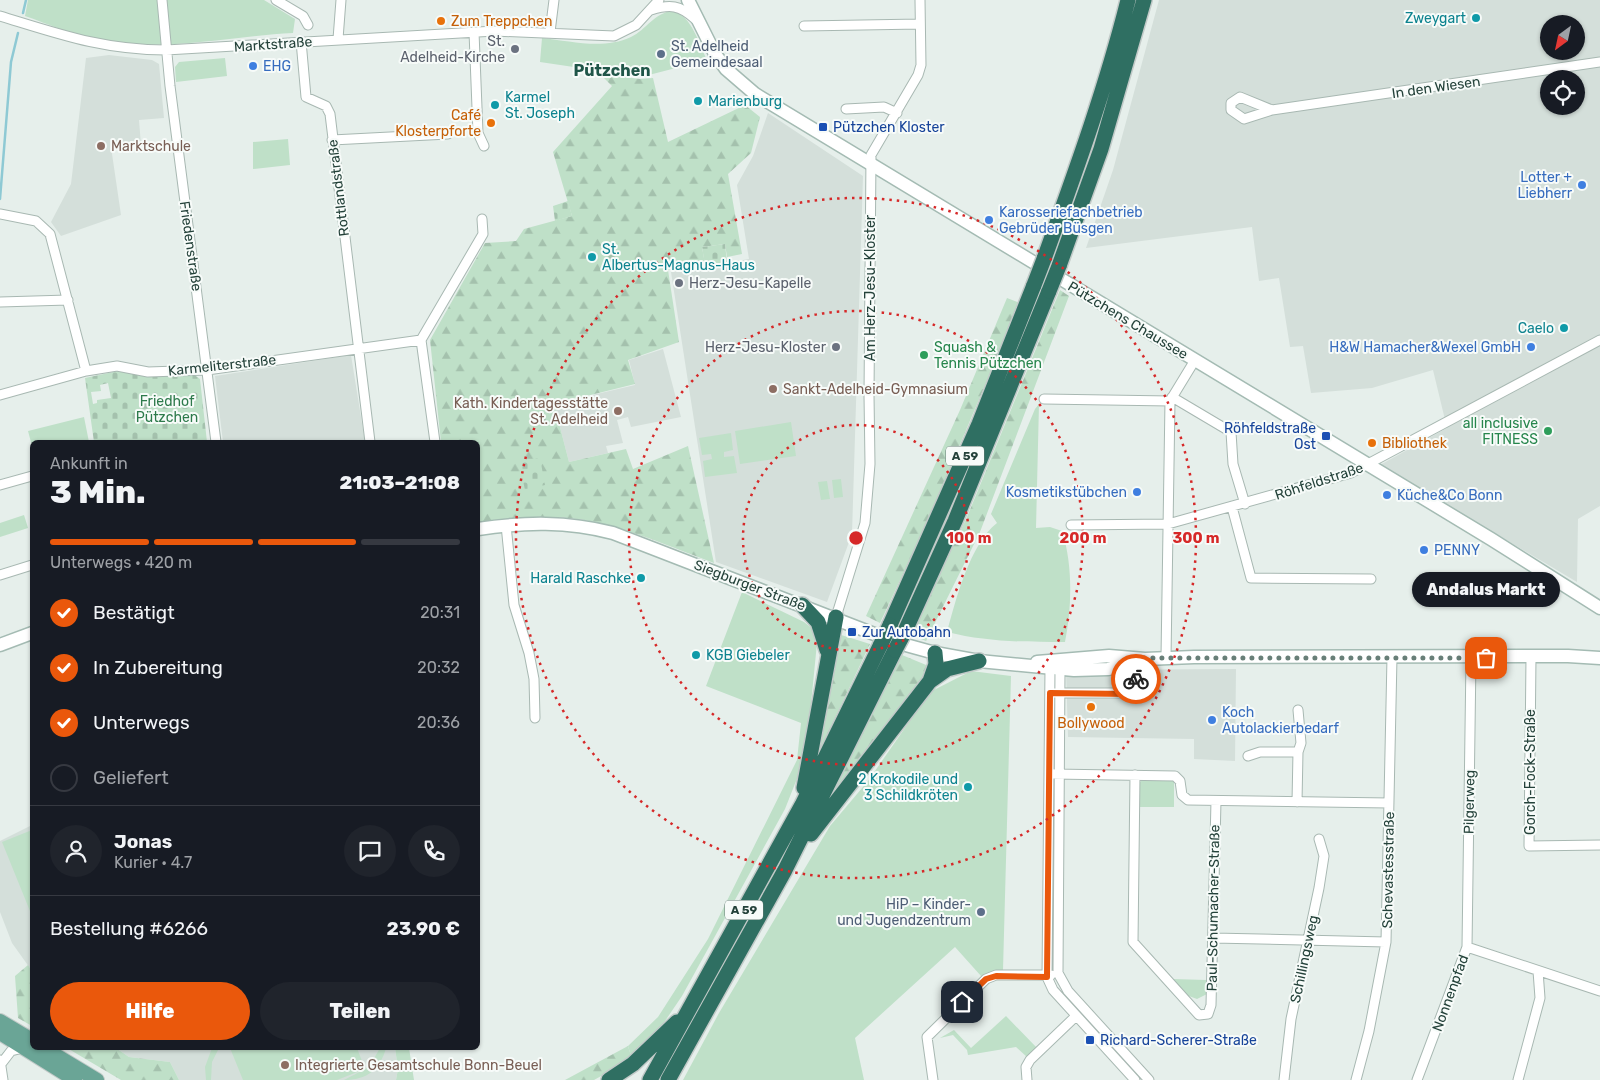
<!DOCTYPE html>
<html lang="de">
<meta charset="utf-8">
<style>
:root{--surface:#171b24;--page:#20242c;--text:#f1f3f6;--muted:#9ea1a6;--line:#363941;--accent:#ea580c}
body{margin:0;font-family:Rubik,sans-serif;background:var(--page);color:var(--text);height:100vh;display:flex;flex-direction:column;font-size:19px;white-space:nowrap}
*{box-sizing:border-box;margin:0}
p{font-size:16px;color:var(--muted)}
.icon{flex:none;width:28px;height:28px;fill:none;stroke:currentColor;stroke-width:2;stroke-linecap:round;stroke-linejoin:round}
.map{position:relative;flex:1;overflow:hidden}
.panel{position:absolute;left:30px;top:440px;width:450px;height:610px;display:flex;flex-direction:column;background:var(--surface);border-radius:8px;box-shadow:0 1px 4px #0004}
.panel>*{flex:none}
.needle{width:32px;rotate:213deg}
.buttons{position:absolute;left:1540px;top:15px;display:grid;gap:10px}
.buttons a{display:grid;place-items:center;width:45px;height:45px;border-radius:50%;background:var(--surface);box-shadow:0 1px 4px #0004;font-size:25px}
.pin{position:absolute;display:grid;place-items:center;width:42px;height:42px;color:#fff;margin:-21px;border-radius:10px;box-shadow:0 2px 8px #0006}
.courier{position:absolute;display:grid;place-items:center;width:50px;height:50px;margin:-25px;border:4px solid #ea580c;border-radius:50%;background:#fff;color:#222;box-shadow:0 1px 6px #0007}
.bubble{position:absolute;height:35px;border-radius:18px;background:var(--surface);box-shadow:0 1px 4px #0004;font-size:16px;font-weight:800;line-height:35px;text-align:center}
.headline em{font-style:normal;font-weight:800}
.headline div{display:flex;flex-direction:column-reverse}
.headline{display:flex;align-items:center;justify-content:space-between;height:85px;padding:0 20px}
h1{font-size:32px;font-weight:800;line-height:38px}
.bar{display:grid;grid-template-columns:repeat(4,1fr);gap:8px 5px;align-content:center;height:60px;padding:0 20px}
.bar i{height:6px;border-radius:4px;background:var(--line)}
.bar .on{background:var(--accent)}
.bar p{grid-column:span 4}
.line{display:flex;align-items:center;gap:12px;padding:0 20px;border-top:1px solid var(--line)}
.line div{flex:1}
.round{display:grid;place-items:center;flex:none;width:52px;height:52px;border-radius:26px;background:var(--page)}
ol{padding:0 20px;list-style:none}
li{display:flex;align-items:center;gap:15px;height:55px}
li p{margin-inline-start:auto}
li .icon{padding:5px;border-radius:50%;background:var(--accent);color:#fff;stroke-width:4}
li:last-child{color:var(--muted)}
li i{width:28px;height:28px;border:2px solid var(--line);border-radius:50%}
.action{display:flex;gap:10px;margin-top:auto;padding:10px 20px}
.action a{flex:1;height:58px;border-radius:30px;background:var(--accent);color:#fff;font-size:20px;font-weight:800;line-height:58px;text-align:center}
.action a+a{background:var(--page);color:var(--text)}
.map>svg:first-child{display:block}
.built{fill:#d4dfda;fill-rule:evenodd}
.green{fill:#bfe0c8}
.forest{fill:url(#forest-firs)}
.cemetery{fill:url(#cemetery-stones);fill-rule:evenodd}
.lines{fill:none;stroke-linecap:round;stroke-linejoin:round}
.stream{stroke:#8ec9d4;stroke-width:2.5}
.street-casing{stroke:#a8b8b2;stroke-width:11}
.secondary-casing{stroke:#a4bbb3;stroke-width:15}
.primary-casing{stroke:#c2cac8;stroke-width:16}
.highway-casing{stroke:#c2cac8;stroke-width:18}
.street{stroke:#fff;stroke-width:9}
.secondary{stroke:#fff;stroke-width:12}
.primary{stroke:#6aa596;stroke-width:14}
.highway{stroke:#2f6f62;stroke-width:15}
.highway-bridge-casing{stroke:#c2cac8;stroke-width:18;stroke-linecap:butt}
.highway-bridge{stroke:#2f6f62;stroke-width:15}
.done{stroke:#687f78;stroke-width:5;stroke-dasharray:0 9}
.route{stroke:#ea580c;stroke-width:6}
.ring{fill:none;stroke:#d62828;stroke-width:2.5;stroke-dasharray:2.5 5}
.culture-dot{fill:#0f9aa8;stroke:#f7fbf9;stroke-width:2}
.food-dot{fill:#e8710a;stroke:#f7fbf9;stroke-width:2}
.worship-dot{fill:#6b7280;stroke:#f7fbf9;stroke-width:2}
.service-dot{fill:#5c6f8a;stroke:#f7fbf9;stroke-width:2}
.shop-dot{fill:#3f7fe0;stroke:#f7fbf9;stroke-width:2}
.transit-dot{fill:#1a4fb4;stroke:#f7fbf9;stroke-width:2}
.education-dot{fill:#8d6e63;stroke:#f7fbf9;stroke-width:2}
.leisure-dot{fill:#2e9e5b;stroke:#f7fbf9;stroke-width:2}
.labels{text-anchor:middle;stroke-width:4;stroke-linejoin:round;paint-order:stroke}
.shield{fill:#f7fbf9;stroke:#637a73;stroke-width:1}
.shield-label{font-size:12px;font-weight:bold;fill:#24423a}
.culture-label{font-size:14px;fill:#0d838f;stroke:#f7fbf9;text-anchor:end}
.food-label{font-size:14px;fill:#c56008;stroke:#f7fbf9;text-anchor:start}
.worship-label{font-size:14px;fill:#5b616d;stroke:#f7fbf9;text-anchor:end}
.street-label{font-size:14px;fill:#24423a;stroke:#f7fbf9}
.service-label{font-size:14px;fill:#4e5e75;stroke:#f7fbf9;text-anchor:start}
.shop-label{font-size:14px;fill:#366cbe;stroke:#f7fbf9;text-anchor:start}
.transit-label{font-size:14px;fill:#164399;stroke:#f7fbf9;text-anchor:start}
.education-label{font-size:14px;fill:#785e54;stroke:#f7fbf9;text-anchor:start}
.leisure-label{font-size:14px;fill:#27864d;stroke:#f7fbf9;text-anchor:start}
.park-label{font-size:14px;fill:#2d7a4b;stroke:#f7fbf9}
.quarter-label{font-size:16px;font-weight:bold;fill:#1f5548;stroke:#f7fbf9}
.centre{fill:#d62828;stroke:#f7fbf9;stroke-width:2.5}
.ring-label{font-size:15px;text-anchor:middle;font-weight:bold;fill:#d62828;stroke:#f7fbf9;stroke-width:4;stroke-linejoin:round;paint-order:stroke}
</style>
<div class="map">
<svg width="1600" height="1080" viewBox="0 0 1600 1080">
<defs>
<pattern id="forest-firs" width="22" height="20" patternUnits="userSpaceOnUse" patternTransform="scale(1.25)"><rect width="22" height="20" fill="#bfe0c8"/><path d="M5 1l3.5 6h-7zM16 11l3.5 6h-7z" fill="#a4c1ad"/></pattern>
<pattern id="cemetery-stones" width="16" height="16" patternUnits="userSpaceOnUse" patternTransform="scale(1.25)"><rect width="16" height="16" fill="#bfe0c8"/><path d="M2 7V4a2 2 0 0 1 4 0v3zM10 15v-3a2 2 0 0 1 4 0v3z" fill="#a4c1ad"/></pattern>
</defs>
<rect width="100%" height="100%" fill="#e6efeb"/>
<path class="built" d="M 1159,0 L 1600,0 L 1600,506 L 1578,519 L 1577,582 L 1380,465 L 1447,428 L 1433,370 L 1372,388 L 1311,393 L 1303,346 L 1290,347 L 1279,278 L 1259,281 L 1252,227 L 1086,248 L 1113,170 ZM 1549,24 L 1576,24 L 1576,51 L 1549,51 ZM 1549,79 L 1576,79 L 1576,106 L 1549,106 Z
M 109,55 L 152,60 L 159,64 L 164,118 L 139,120 L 141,145 L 111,147 L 121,215 L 61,236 L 51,222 L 71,184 L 86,58 Z
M 768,113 L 863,176 L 852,534 L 827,602 L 716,562 L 671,272 L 749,259 L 737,185 L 753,156 Z
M 663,349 L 681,417 L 631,427 L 628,417 L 617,420 L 623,443 L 606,446 L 608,453 L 569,462 L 554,404 L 635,385 L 629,360 Z
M 351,355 L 365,442 L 223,442 L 215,376 Z
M 1236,669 L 1235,761 L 1194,759 L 1194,739 L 1068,737 L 1066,670 Z
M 32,825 L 32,971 L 12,943 L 0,912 L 0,841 Z
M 116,1048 L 395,1048 L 398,1069 L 396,1080 L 179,1080 L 170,1062 L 129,1057 Z"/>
<path class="green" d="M 28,0 L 264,0 L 295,19 L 293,33 C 231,36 159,53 98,40 C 73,35 48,24 25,16 Z
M 673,11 C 692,16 699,44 707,60 L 641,77 L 540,62 L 542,38 C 571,41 603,50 631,37 C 646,30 655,12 673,11 Z
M 225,58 L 227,76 L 176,82 L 175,67 L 179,62 Z
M 288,139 L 290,165 L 253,169 L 253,142 Z
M 1039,404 L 1036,528 L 1050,527 L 1062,531 C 1073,565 1072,607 1065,642 C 1024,642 987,642 947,632 C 956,599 970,544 997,523 L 991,514 L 1035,409 Z
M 84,417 L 89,442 L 32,442 L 32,446 L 28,431 Z
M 791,422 L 796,456 L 740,464 L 735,431 Z
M 731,433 L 733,450 L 724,452 L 724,457 L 734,456 L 737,473 L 705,477 L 703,461 L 712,459 L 711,454 L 702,455 L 699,438 Z
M 841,479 L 843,497 L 834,498 L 832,480 Z
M 827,481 L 830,499 L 821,500 L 818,482 Z
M 24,515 L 28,528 L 0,537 L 0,523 Z
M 742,592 L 804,622 L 818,633 L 809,724 L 800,771 L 785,809 L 682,996 L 661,1027 L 632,1059 L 628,1046 L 658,1017 L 708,939 L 797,760 L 801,723 L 706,686 Z
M 971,671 L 1011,676 L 1003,970 L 981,976 L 955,947 L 855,1038 L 864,1080 L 683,1080 L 719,1013 L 830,826 L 868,781 L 930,692 Z
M 1143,779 L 1174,781 L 1174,807 L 1140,807 L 1140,782 Z
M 32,830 L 32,916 L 2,842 Z
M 1172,979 L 1207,980 L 1207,994 L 1197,999 L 1186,995 Z
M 1006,1016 L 1037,1048 L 1027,1057 L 1016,1047 L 968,1055 L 967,1050 L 953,1035 L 940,1038 L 954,1030 L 971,1048 Z
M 212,1048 L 219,1048 L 212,1062 L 211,1080 L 206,1080 L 205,1067 Z
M 230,1048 L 357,1048 L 365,1069 L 337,1080 L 243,1080 Z
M 380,1048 L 386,1048 C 380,1070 367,1080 344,1080 L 369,1067 Z"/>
<path class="forest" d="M 600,74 L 640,79 L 653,78 L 668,142 L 745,105 L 760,117 L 751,153 L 728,174 L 742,254 L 727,257 L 725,244 L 702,247 L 705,264 L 668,270 L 679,342 L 628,360 L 635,384 L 554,404 L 569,462 L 626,449 L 633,469 L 688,446 L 714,563 C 662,544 606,517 550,517 C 526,517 501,522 478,524 L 478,442 L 441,442 L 430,340 L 485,243 L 516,241 L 524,229 L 572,216 L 553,152 L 612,86 Z
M 1060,290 L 1069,296 L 980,532 L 926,641 L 911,635 L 967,517 Z
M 1007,298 L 1020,303 L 924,529 L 880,623 L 866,616 L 960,410 Z
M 838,634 L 870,644 L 810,771 Z
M 902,655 L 931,667 L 827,801 Z
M 28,965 L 32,971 L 32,1026 L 18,1018 L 15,976 Z
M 628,1046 L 632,1059 L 594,1080 L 565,1080 Z
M 67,1048 L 116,1048 L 129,1057 L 170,1062 L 179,1080 L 121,1080 Z
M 395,1048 L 409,1048 L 414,1080 L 396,1080 L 398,1069 Z"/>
<path class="cemetery" d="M 568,201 L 572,216 L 555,221 L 553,206 Z
M 725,244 L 727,262 L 705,265 L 702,247 Z
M 118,371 L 151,377 L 193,374 L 200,379 L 207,442 L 94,442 L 85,378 ZM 108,383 L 111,398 L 97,400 L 97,403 L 93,404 L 91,392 L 101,391 L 100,385 Z
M 540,458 L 545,485 L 525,490 L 519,462 Z"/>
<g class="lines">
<path class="stream" d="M 23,13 L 26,0
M 0,199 L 11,62 L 18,33"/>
<defs>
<path id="street" d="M 162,0 L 170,86 L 216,442
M 276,0 L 303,16 L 308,25
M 651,10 C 670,4 680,5 695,19
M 0,16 C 59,34 103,50 166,50 L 495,31 L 614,36 L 636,25 L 659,0
M 804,26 L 920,24
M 474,32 L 478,133 L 484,146
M 550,32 L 554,0
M 338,39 L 341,0
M 301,41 L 306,97 L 326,106 L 330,114 L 370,442
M 846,109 L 884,107 L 897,113
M 1272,110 L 1240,97 L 1231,103 L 1231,110 L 1244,119 L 1272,110 L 1600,62
M 332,140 L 448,134
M 0,214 L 36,221 L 50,234 L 86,371
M 0,302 L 68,300
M 0,395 L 86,371 L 117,366 L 148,372 L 207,370 L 421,340
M 1172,397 L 1231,432 L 1233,464 L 1245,504
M 1044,399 L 1170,401
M 435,442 L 421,340 L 483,234 L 482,219
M 0,485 L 32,476
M 1232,507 L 1251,578 L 1371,579
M 506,525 L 514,605 L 529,653 L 534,679 L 535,718
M 1071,525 L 1168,524 L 1351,473 L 1600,340
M 0,575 L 32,565
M 836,617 L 865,523 L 870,464 L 869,395 L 871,155 L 918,75 L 921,65 L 920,0
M 1531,657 L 1529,846 L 1600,845
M 1166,658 L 1170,401 L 1195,360
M 1050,669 L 1047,977 L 1053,990 L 1135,1080
M 1060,670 L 1058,973 L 1068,991 L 1149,1080
M 1055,693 L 1133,693 L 1136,688 L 1138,660
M 1248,756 L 1260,752 L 1298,752
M 1054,774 L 1175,776 L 1180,781 L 1182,795 L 1188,800 L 1389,803
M 1135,775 L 1133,942 L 1199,1015 L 1208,1014 L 1211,1005 L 1216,801
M 1297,802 L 1298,752 L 1301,743 L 1298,710
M 1213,938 L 1386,942
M 1467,947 L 1600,991
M 0,1060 L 3,1080
M 1,1064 L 11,1051 L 23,1048
M 933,1080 L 927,1037 L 986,979 L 996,975 L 1051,975
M 1027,1080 L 1026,1067 L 1030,1060 L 1076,1016
M 1284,1080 L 1291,1019 L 1319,888 L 1324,856 L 1319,839
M 1356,1080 L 1369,1031 L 1386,942 L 1392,657
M 1417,1080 L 1467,947 L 1471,658
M 1518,1080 L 1540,998 L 1538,971"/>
<path id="secondary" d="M 688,0 L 715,54 L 726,69 L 755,94 L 1491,539 L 1600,608
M 478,529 C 525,522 567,521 613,533 L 895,642 L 935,653 L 979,661 L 1074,670 L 1108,669 L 1138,663 L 1145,659
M 0,645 L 32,633
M 1037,662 L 1109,656 L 1145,659 L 1194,657 L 1568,656 L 1600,658"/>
<path id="primary" d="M 0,1021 L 32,1040
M 0,1033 L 75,1080
M 44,1048 L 97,1080"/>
<path id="highway" d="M 1044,259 C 1075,173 1106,88 1128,0
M 1059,266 L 1101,149 L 1144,0
M 802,605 L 818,622 L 827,650
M 890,625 L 979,424 L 1034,285
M 905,631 L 955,521 L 1049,291
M 930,681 L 936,664 L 935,653
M 804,788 L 836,617
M 811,834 L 930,681 L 947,669 L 979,661
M 609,1080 L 633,1064 L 677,1022
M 650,1080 L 802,805 L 881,644
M 668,1080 L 785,870 L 895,650"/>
</defs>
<use href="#street" class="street-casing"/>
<use href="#secondary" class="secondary-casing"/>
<use href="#primary" class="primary-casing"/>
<use href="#highway" class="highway-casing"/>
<use href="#street" class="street"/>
<use href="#secondary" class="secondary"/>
<use href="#primary" class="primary"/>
<use href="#highway" class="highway"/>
<defs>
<path id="highway-bridge" d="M 1034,285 L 1044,259
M 1049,291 L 1059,266
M 881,644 L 890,625
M 895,650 L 905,631"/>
</defs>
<use href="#highway-bridge" class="highway-bridge-casing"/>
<use href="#highway-bridge" class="highway-bridge"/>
</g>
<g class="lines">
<path class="done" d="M 1136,679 L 1138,658 L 1486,658"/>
<path class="route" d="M 962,1002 L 986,979 L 996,976 L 1047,977 L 1050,693 L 1127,694 L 1133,693 L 1136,679"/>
</g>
<g class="ring">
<circle cx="856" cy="538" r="113"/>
<circle cx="856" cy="538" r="227"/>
<circle cx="856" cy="538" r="340"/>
</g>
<g class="culture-dot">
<circle cx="1476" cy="18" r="5"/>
<circle cx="698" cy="101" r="5"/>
<circle cx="495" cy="105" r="5"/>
<circle cx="592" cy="257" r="5"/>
<circle cx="1564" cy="328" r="5"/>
<circle cx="641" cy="578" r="5"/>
<circle cx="696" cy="655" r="5"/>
<circle cx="968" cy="787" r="5"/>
</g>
<g class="food-dot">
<circle cx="441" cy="21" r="5"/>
<circle cx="491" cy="123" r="5"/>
<circle cx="1372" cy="443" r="5"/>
<circle cx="1091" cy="707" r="5"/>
</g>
<g class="worship-dot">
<circle cx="515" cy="49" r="5"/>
<circle cx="679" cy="283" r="5"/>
<circle cx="836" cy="347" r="5"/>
</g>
<g class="service-dot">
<circle cx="661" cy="54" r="5"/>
<circle cx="981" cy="912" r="5"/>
</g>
<g class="shop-dot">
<circle cx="253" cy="66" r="5"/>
<circle cx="1582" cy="185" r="5"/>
<circle cx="989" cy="220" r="5"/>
<circle cx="1531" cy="347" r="5"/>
<circle cx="1137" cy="492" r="5"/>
<circle cx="1387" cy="495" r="5"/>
<circle cx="1424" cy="550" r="5"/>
<circle cx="1212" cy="720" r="5"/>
</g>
<g class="transit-dot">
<rect x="818" y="122" width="10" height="10" rx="2.5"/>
<rect x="1321" y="431" width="10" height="10" rx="2.5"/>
<rect x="847" y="627" width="10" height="10" rx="2.5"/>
<rect x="1085" y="1035" width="10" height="10" rx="2.5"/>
</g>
<g class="education-dot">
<circle cx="101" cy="146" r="5"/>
<circle cx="773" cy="389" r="5"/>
<circle cx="618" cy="411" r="5"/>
<circle cx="285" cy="1065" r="5"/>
</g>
<g class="leisure-dot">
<circle cx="924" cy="355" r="5"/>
<circle cx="1548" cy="431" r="5"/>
</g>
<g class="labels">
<g class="shield">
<rect x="946" y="446.5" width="38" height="19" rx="4"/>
<rect x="725" y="900.5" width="38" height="19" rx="4"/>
</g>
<g class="shield-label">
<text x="965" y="460">A 59</text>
<text x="744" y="914">A 59</text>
</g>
<g class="culture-label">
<text x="1466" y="23">Zweygart</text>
<text x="505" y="102" text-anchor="start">Karmel<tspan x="505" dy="16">St. Joseph</tspan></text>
<text x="708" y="106" text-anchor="start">Marienburg</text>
<text x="602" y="254" text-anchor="start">St.<tspan x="602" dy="16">Albertus-Magnus-Haus</tspan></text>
<text x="1554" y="333">Caelo</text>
<text x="631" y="583">Harald Raschke</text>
<text x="706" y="660" text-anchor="start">KGB Giebeler</text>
<text x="958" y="784">2 Krokodile und<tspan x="958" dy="16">3 Schildkröten</tspan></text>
</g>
<g class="food-label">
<text x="451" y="26">Zum Treppchen</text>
<text x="481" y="120" text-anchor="end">Café<tspan x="481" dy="16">Klosterpforte</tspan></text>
<text x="1382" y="448">Bibliothek</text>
<text x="1091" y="728" text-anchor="middle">Bollywood</text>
</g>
<g class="worship-label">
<text x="505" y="46">St.<tspan x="505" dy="16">Adelheid-Kirche</tspan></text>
<text x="689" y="288" text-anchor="start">Herz-Jesu-Kapelle</text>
<text x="826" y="352">Herz-Jesu-Kloster</text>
</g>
<g class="street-label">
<text transform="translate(273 44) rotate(-4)" y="5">Marktstraße</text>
<text transform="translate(1436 87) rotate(-8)" y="5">In den Wiesen</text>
<text transform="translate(338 188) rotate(-97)" y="5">Rottlandstraße</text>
<text transform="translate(191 246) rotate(82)" y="5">Friedenstraße</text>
<text transform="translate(870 288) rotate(-90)" y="5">Am Herz-Jesu-Kloster</text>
<text transform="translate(1128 320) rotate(31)" y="5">Pützchens Chaussee</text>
<text transform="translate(222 365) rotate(-6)" y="5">Karmeliterstraße</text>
<text transform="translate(1319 481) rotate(-18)" y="5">Röhfeldstraße</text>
<text transform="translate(750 585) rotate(21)" y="5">Siegburger Straße</text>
<text transform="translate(1530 772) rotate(-90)" y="5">Gorch-Fock-Straße</text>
<text transform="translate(1469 802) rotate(-89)" y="5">Pilgerweg</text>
<text transform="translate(1388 870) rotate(-89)" y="5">Schevastesstraße</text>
<text transform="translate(1213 908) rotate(-89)" y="5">Paul-Schumacher-Straße</text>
<text transform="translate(1304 959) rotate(-78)" y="5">Schillingsweg</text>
<text transform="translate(1450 993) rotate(-70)" y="5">Nonnenpfad</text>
</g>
<g class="service-label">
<text x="671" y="51">St. Adelheid<tspan x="671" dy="16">Gemeindesaal</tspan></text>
<text x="971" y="909" text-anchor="end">HiP – Kinder-<tspan x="971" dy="16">und Jugendzentrum</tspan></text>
</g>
<g class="shop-label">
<text x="263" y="71">EHG</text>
<text x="1572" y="182" text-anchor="end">Lotter +<tspan x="1572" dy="16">Liebherr</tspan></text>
<text x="999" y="217">Karosseriefachbetrieb<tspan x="999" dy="16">Gebrüder Büsgen</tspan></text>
<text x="1521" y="352" text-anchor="end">H&amp;W Hamacher&amp;Wexel GmbH</text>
<text x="1127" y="497" text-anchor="end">Kosmetikstübchen</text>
<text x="1397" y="500">Küche&amp;Co Bonn</text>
<text x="1434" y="555">PENNY</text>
<text x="1222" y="717">Koch<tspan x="1222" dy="16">Autolackierbedarf</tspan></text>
</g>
<g class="transit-label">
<text x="833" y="132">Pützchen Kloster</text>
<text x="1316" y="433" text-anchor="end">Röhfeldstraße<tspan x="1316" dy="16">Ost</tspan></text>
<text x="862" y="637">Zur Autobahn</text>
<text x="1100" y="1045">Richard-Scherer-Straße</text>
</g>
<g class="education-label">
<text x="111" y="151">Marktschule</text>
<text x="783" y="394">Sankt-Adelheid-Gymnasium</text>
<text x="608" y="408" text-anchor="end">Kath. Kindertagesstätte<tspan x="608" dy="16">St. Adelheid</tspan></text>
<text x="295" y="1070">Integrierte Gesamtschule Bonn-Beuel</text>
</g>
<g class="leisure-label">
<text x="934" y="352">Squash &amp;<tspan x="934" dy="16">Tennis Pützchen</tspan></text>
<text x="1538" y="428" text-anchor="end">all inclusive<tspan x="1538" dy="16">FITNESS</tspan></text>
</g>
<g class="park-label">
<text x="167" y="406">Friedhof<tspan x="167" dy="16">Pützchen</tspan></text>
</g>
<g class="quarter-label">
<text x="612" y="76">Pützchen</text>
</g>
</g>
<circle cx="856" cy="538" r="8" class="centre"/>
<g class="ring-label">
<text x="969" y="543">100 m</text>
<text x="1083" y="543">200 m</text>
<text x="1196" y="543">300 m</text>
</g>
</svg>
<div class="buttons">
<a><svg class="needle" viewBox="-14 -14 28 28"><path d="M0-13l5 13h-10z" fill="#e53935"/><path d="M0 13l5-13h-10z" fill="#9ea1a6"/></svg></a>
<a><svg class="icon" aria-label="locate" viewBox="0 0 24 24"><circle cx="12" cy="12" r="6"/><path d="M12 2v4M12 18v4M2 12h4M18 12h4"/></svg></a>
</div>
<div class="pin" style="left:1486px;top:658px;background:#ea580c"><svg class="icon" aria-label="bag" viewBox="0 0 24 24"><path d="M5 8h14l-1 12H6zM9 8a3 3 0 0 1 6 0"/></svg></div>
<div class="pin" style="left:962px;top:1002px;background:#1f2937"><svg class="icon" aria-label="home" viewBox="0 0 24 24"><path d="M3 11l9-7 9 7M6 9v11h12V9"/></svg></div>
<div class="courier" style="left:1136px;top:679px"><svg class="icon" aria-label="bike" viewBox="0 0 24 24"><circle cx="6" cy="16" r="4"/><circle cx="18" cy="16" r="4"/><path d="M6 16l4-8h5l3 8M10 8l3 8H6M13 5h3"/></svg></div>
<div class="bubble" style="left:1412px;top:572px;width:148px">Andalus Markt</div>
<section class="panel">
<div class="headline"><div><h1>3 Min.</h1><p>Ankunft in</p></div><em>21:03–21:08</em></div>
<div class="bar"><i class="on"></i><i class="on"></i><i class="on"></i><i></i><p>Unterwegs · 420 m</p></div>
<ol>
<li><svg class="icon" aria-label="check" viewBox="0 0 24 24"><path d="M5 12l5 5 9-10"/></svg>Bestätigt<p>20:31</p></li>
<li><svg class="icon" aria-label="check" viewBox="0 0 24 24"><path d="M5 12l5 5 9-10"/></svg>In Zubereitung<p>20:32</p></li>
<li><svg class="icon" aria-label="check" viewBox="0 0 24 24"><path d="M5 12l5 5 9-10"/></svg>Unterwegs<p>20:36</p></li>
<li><i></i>Geliefert</li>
</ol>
<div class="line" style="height:90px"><a class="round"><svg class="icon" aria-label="person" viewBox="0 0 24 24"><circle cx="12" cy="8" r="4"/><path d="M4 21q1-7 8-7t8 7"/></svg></a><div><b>Jonas</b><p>Kurier · 4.7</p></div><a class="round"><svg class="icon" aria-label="chat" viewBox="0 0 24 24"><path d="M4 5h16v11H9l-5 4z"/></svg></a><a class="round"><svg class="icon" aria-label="phone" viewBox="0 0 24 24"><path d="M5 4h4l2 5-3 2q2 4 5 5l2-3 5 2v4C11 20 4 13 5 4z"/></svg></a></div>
<div class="line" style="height:65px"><div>Bestellung #6266</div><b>23.90 €</b></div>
<div class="action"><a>Hilfe</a><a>Teilen</a></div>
</section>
</div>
